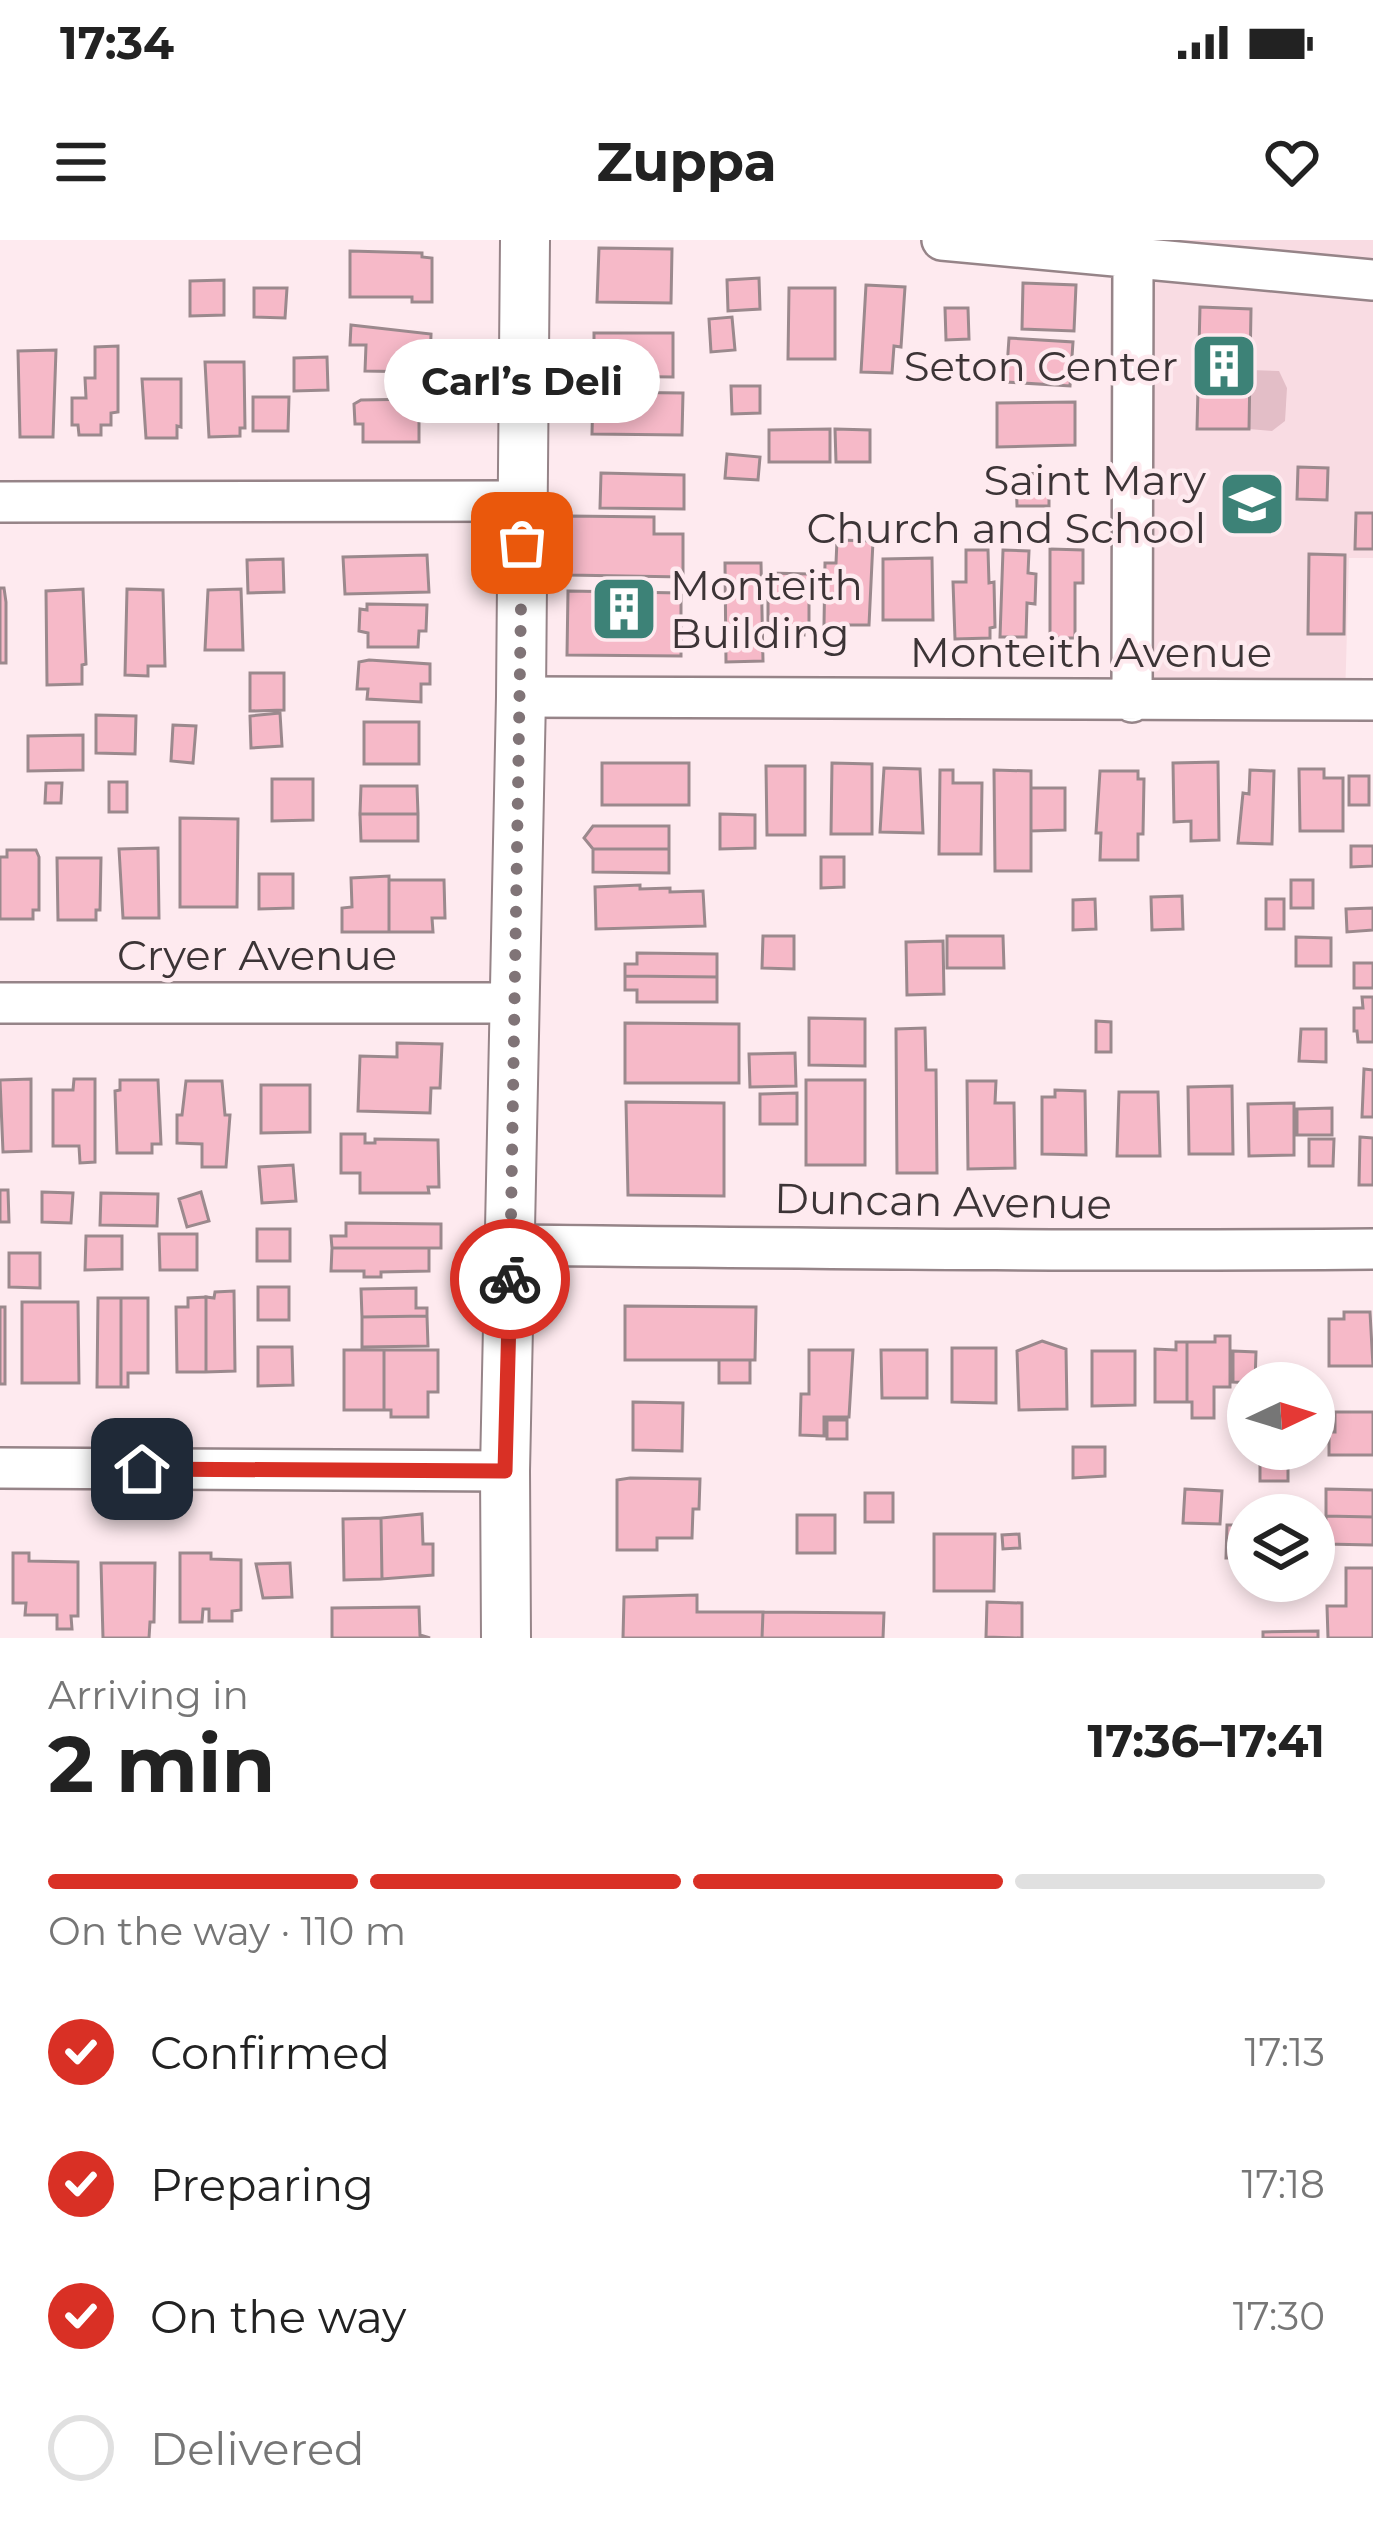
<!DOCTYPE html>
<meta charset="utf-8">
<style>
:root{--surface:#fff;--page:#f2f2f2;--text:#222;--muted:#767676;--line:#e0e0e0;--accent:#d93025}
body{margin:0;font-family:Montserrat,sans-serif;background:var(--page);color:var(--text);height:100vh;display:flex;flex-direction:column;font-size:45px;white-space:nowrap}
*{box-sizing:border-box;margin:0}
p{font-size:39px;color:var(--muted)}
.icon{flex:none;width:66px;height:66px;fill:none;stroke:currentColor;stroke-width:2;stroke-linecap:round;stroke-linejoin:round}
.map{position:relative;height:1398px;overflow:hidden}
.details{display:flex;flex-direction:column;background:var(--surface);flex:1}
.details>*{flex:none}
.needle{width:78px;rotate:86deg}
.buttons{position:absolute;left:1227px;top:1122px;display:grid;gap:24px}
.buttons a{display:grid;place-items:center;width:108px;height:108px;border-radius:50%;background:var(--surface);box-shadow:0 6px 18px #0003;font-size:60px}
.pin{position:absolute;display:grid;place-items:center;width:102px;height:102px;color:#fff;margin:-51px;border-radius:24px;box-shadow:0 6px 18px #0006}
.courier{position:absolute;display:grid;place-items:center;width:120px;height:120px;margin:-60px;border:9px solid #d93025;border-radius:50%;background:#fff;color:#222;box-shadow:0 3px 15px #0007}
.bubble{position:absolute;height:84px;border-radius:42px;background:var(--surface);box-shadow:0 6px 18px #0003;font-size:39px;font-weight:700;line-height:84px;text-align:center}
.overview em{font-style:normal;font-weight:700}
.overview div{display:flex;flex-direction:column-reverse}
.overview{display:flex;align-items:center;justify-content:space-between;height:204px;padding:0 48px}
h1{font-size:78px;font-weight:700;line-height:90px}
.bar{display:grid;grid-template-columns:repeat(4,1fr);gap:18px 12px;align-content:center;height:144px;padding:0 48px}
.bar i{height:15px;border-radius:9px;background:var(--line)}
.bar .on{background:var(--accent)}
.bar p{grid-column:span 4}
ol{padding:0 48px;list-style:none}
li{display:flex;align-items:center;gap:36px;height:132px}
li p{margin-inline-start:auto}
li .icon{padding:12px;border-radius:50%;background:var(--accent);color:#fff;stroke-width:4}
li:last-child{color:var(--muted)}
li i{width:66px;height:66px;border:6px solid var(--line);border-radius:50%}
.status{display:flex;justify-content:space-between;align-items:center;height:84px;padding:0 60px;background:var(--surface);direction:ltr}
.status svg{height:33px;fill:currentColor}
header{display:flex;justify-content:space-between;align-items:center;height:156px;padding:0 48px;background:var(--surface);font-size:54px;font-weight:700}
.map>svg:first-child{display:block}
.built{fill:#f9dce3}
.green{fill:#e3bec7}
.building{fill:#f6b9c8;stroke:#9b898d;stroke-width:3}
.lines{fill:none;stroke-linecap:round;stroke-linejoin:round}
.minor-casing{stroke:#968488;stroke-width:44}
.tertiary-casing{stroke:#968488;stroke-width:52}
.minor{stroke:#fff;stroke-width:39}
.tertiary{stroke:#fff;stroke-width:48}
.done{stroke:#807477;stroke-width:12;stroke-dasharray:0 21.6}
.route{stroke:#d93025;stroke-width:15}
.labels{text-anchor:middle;stroke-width:9;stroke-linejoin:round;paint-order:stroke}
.poi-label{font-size:42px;fill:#3c3436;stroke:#feeaef;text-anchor:end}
.street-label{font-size:42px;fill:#3c3436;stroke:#feeaef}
</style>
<div class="status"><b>17:34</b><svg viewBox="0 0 49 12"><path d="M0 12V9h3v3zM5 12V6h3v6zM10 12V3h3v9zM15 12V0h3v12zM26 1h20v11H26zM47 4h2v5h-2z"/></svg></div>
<header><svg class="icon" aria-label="menu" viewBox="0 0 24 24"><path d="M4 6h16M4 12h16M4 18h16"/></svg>Zuppa<svg class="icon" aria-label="heart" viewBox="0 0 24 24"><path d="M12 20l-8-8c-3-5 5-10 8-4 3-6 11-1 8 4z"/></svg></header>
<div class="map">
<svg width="1373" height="1398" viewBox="0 0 1373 1398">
<rect width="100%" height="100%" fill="#feeaef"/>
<path class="built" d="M 1046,0 L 1373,0 L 1373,318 L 1349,318 L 1345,460 L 1132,462 L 1133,19 Z"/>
<path class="green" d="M 1250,130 L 1279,131 L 1287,148 L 1285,181 L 1272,191 L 1249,189 Z"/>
<path class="building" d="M 599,8 L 672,9 L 671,63 L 597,62 Z
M 350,11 L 422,13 L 422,17 L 432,18 L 432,62 L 412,62 L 412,57 L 350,57 Z
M 759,38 L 760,69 L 728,71 L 727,40 Z
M 224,40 L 224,75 L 190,76 L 190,41 Z
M 1023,43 L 1076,45 L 1074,91 L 1022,89 Z
M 866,45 L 905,47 L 901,107 L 894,106 L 892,133 L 861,132 Z
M 254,48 L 287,48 L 285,78 L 254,77 Z
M 789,48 L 835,48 L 835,119 L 788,119 Z
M 1200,67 L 1251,69 L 1249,189 L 1197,189 Z
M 945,68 L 968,68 L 969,99 L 946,100 Z
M 732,77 L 735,110 L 711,112 L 709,79 Z
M 351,85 L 431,94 L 430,127 L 421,127 L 421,132 L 365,131 L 366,105 L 350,105 Z
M 594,93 L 673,93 L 673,137 L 594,136 Z
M 1009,98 L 1073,102 L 1070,146 L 1006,142 Z
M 118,106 L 118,172 L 111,173 L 111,185 L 101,185 L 101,195 L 79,195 L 78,185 L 72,185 L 72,158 L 86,158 L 85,138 L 95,138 L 95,107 Z
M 56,110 L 53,197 L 20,197 L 18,111 Z
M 327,117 L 328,150 L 294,151 L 294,118 Z
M 205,122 L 244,122 L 245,188 L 240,188 L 240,196 L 209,197 Z
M 142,139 L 181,139 L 181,187 L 177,186 L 177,198 L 146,198 Z
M 731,146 L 760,146 L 760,173 L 732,174 Z
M 593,152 L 683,153 L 682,195 L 592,194 Z
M 253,157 L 289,157 L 288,191 L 253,191 Z
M 419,159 L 419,202 L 363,202 L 363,184 L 355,184 L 354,164 L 361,160 Z
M 1075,162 L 1075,205 L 997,207 L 997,163 Z
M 830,189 L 830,222 L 769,222 L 769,190 Z
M 835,189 L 870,190 L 870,222 L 836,222 Z
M 727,214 L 760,217 L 758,240 L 725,238 Z
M 1298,227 L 1328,228 L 1327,260 L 1297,259 Z
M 601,233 L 684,235 L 684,269 L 600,268 Z
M 1049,233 L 1049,266 L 1017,266 L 1016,234 Z
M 1356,273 L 1373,273 L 1373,309 L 1355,309 Z
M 568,276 L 654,277 L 654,294 L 683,294 L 683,337 L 568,335 Z
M 837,300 L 873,301 L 869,385 L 824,385 L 825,323 L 836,323 Z
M 1050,309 L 1083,310 L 1083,343 L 1075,343 L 1075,398 L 1050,398 Z
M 966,310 L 988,310 L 989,343 L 994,342 L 995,387 L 990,388 L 990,398 L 955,399 L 953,342 L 966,342 Z
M 1003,310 L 1029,311 L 1028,333 L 1036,334 L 1035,364 L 1027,363 L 1026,397 L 1000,397 Z
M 1309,314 L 1345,315 L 1344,394 L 1308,394 Z
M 427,315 L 429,352 L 345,354 L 343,317 Z
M 932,318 L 933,380 L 883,380 L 883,319 Z
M 283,319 L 284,352 L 248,353 L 247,320 Z
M 725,323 L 761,323 L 763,421 L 726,422 Z
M 768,333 L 809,334 L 809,386 L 804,386 L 804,395 L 772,394 L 773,384 L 768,384 Z
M 0,348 L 4,348 L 6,362 L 6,423 L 0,423 Z
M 83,349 L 86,424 L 82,425 L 82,444 L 47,445 L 46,351 Z
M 127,349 L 163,350 L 165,426 L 148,426 L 148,436 L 125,435 Z
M 241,349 L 243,410 L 205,410 L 208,350 Z
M 568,351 L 681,353 L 681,416 L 567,415 Z
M 367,364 L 427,365 L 426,391 L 419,391 L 418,407 L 368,407 L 368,393 L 359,391 L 360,369 L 367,370 Z
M 369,420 L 430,424 L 430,444 L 421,444 L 421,462 L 367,459 L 368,449 L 357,449 L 359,422 Z
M 250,433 L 284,433 L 284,470 L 250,471 Z
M 280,473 L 282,506 L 251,508 L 250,476 Z
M 96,475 L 136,476 L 135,514 L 96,513 Z
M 364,482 L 419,482 L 419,524 L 364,524 Z
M 173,485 L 196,486 L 193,523 L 171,521 Z
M 83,495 L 83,530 L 28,531 L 28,496 Z
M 1218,522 L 1219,600 L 1191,601 L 1191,581 L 1174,582 L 1173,523 Z
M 602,523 L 689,523 L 689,565 L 602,565 Z
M 832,523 L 872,524 L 872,594 L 831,594 Z
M 766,526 L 805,526 L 805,595 L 767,595 Z
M 884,528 L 920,529 L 923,593 L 880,592 Z
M 1299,529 L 1324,529 L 1324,538 L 1343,538 L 1343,591 L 1300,591 Z
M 940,530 L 953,530 L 953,543 L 982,543 L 981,614 L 939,614 Z
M 994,530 L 1031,531 L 1031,631 L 995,631 Z
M 1250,530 L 1274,531 L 1272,604 L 1238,603 L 1243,553 L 1249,554 Z
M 1100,531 L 1138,531 L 1138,539 L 1144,539 L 1143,594 L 1138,594 L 1138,620 L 1100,620 L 1101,593 L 1096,593 Z
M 1349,536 L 1369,536 L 1369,565 L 1349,565 Z
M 272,539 L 313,539 L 313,580 L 272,581 Z
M 109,542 L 127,542 L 127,572 L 109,572 Z
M 46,543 L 62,543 L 61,563 L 45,563 Z
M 361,546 L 417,546 L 418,574 L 360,574 Z
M 1031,548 L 1065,548 L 1065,590 L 1031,591 Z
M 360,574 L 418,574 L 418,601 L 361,601 Z
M 720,574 L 755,575 L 755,608 L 720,609 Z
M 180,578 L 238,579 L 237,667 L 180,667 Z
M 593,586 L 669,586 L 669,609 L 593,609 L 584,598 Z
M 1351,606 L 1373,606 L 1373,626 L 1351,627 Z
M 158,608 L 159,678 L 123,678 L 119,609 Z
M 593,609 L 669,609 L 669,633 L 593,632 Z
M 7,610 L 36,610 L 39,617 L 39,670 L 33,670 L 33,679 L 0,679 L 0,617 L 7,617 Z
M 821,617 L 844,617 L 844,647 L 821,648 Z
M 57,618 L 101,618 L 100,670 L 96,670 L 96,680 L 58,680 Z
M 259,634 L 293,634 L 293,668 L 259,669 Z
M 389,636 L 389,692 L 342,692 L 342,668 L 352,667 L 351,638 Z
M 389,640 L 444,640 L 445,678 L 432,678 L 433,692 L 389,692 Z
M 1291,640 L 1313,640 L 1313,668 L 1291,668 Z
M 640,645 L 640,649 L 670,648 L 670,652 L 703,651 L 705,686 L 596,689 L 595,647 Z
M 1182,656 L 1183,689 L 1152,690 L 1151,657 Z
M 1095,659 L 1096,689 L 1073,690 L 1073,660 Z
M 1266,659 L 1284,659 L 1284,689 L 1266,689 Z
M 1373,668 L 1373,690 L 1347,692 L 1346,669 Z
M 763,696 L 794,696 L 794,729 L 762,728 Z
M 947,696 L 1003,696 L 1004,728 L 947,728 Z
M 1296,697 L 1331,698 L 1331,726 L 1296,726 Z
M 943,701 L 944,754 L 907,755 L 906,702 Z
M 637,713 L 717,714 L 717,737 L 625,736 L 625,724 L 637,724 Z
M 1354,723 L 1373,723 L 1373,748 L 1354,748 Z
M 625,736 L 717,737 L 717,762 L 637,762 L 637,750 L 625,750 Z
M 1362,757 L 1373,757 L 1373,802 L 1358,802 L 1357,791 L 1354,791 L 1354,768 L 1363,768 Z
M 809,778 L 865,779 L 865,826 L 809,825 Z
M 1096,781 L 1111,782 L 1111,812 L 1096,812 Z
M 625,783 L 739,784 L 739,843 L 625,843 Z
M 925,788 L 926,830 L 936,830 L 937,933 L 897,933 L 896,789 Z
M 1301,789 L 1326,789 L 1326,822 L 1299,821 Z
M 397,803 L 442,804 L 440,848 L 431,848 L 430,873 L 358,871 L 360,816 L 397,817 Z
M 795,813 L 796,846 L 750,847 L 749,814 Z
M 1364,829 L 1373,830 L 1373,877 L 1362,877 Z
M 31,839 L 31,911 L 3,912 L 0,840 Z
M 74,839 L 95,839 L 95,922 L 80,923 L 79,906 L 53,906 L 53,850 L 73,850 Z
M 120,840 L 158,840 L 161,904 L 152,904 L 152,913 L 117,913 L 115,851 L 120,850 Z
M 806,840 L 865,840 L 865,925 L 806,925 Z
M 186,841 L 222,841 L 225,875 L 230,875 L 226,927 L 202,927 L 202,904 L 177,903 L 177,875 L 182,875 Z
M 967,841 L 996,841 L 995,863 L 1014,863 L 1015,928 L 968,929 Z
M 261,845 L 310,845 L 310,892 L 261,893 Z
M 1232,846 L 1233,914 L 1189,914 L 1188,847 Z
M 1055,850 L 1085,851 L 1086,915 L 1042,914 L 1042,857 L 1055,857 Z
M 1119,852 L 1158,852 L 1160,916 L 1117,916 Z
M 797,853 L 797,884 L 760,884 L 760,854 Z
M 626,862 L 724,863 L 724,956 L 628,955 Z
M 1294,863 L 1294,915 L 1249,916 L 1248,864 Z
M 1332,868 L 1332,895 L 1297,895 L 1297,869 Z
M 341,894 L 365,894 L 365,903 L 375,903 L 375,899 L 438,900 L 439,947 L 428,947 L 429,953 L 360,953 L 360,933 L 341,933 Z
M 1360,897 L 1373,898 L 1373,945 L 1359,945 Z
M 1309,899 L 1334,899 L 1333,926 L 1309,926 Z
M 293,925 L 296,961 L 262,963 L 259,927 Z
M 0,950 L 8,950 L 9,982 L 0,982 Z
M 42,952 L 73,953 L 71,983 L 42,982 Z
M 201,952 L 209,981 L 187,987 L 179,959 Z
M 101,953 L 158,954 L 157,986 L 100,985 Z
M 346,983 L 441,984 L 441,1008 L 332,1008 L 331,996 L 346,996 Z
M 257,989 L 290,989 L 290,1021 L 257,1021 Z
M 159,994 L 197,994 L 197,1030 L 160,1030 Z
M 86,996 L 122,996 L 122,1029 L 85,1030 Z
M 332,1008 L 429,1008 L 429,1031 L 381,1032 L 381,1037 L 364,1037 L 364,1031 L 331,1031 Z
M 9,1013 L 40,1013 L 40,1048 L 9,1047 Z
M 258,1047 L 289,1047 L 289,1080 L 258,1080 Z
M 416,1048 L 416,1068 L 427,1068 L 427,1076 L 362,1077 L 361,1049 Z
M 234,1051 L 235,1131 L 206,1132 L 206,1057 L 214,1058 L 215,1052 Z
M 206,1057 L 206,1132 L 177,1132 L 176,1067 L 188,1067 L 188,1058 Z
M 98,1058 L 121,1058 L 121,1147 L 97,1147 Z
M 121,1058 L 148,1058 L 148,1133 L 128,1133 L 128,1147 L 121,1147 Z
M 22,1062 L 78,1062 L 79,1143 L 22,1143 Z
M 625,1066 L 756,1067 L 755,1120 L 625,1120 Z
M 0,1067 L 5,1067 L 5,1144 L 0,1144 Z
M 1344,1072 L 1370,1072 L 1373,1126 L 1329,1126 L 1329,1079 L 1344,1079 Z
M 427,1076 L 428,1106 L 362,1107 L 362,1077 Z
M 1215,1096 L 1230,1096 L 1230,1147 L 1214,1147 L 1214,1178 L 1192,1178 L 1192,1162 L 1187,1162 L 1187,1102 L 1215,1102 Z
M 1042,1101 L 1066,1109 L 1067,1169 L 1019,1170 L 1017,1111 Z
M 1176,1102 L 1187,1102 L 1187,1162 L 1155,1162 L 1155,1109 L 1176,1110 Z
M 258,1107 L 292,1107 L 293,1145 L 258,1146 Z
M 952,1108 L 996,1108 L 996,1163 L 952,1162 Z
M 344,1110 L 384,1110 L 384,1170 L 344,1170 Z
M 384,1110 L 438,1110 L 438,1152 L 428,1152 L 428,1177 L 391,1177 L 391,1170 L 384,1170 Z
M 809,1110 L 853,1110 L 849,1177 L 824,1177 L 824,1196 L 800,1195 L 801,1154 L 809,1154 Z
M 881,1110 L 927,1110 L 927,1158 L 882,1158 Z
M 1092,1111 L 1135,1111 L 1135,1165 L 1092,1166 Z
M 1233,1111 L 1256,1112 L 1255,1143 L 1233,1142 Z
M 719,1120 L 750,1120 L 750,1143 L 719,1143 Z
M 633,1162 L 683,1163 L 682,1211 L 633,1210 Z
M 1335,1172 L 1373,1172 L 1373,1215 L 1329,1215 L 1329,1192 L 1335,1192 Z
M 827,1180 L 847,1180 L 847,1199 L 827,1199 Z
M 1073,1207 L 1105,1207 L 1105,1236 L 1073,1238 Z
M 1260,1209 L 1288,1209 L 1288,1241 L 1260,1241 Z
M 630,1238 L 700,1239 L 699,1269 L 693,1269 L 692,1298 L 657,1298 L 657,1310 L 617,1310 L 617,1240 Z
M 1185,1249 L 1222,1251 L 1220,1284 L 1183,1283 Z
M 1326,1249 L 1373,1250 L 1373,1277 L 1326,1276 Z
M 865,1253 L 893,1253 L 893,1282 L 865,1282 Z
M 422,1274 L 423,1304 L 433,1304 L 433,1335 L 382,1339 L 381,1278 Z
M 797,1275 L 835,1275 L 835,1313 L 797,1313 Z
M 1326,1276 L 1373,1277 L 1373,1305 L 1325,1304 Z
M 381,1278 L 382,1339 L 344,1340 L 343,1279 Z
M 1227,1285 L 1248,1285 L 1248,1318 L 1226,1318 Z
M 934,1294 L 995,1294 L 994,1351 L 934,1351 Z
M 1019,1294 L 1020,1308 L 1003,1309 L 1002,1295 Z
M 13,1313 L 29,1313 L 29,1321 L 78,1322 L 78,1376 L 71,1376 L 72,1389 L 57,1389 L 57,1375 L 25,1375 L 26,1363 L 13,1363 Z
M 180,1313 L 211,1313 L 211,1319 L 241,1320 L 241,1370 L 232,1371 L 232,1381 L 209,1381 L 209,1369 L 203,1369 L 202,1382 L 180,1382 Z
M 101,1323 L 155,1323 L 154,1382 L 150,1382 L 149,1398 L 103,1398 Z
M 290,1323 L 292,1357 L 263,1358 L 256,1324 Z
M 1346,1328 L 1373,1328 L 1373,1398 L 1328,1398 L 1327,1366 L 1346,1366 Z
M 697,1355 L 697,1372 L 763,1372 L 762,1398 L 623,1398 L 624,1357 Z
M 987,1362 L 1022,1363 L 1022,1398 L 986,1397 Z
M 419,1367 L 420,1395 L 430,1398 L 332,1398 L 332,1368 Z
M 763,1372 L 884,1373 L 883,1398 L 762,1398 Z
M 1318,1391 L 1318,1398 L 1263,1398 L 1263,1392 Z"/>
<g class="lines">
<defs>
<path id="minor" d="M 942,0 L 1373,40
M 0,262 L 523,261
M 521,457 L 1373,460
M 1132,462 L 1133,18
M 0,763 L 514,763
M 511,1005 C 798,1008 1085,1012 1373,1009
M 0,1228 L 505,1231"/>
<path id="tertiary" d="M 506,1398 L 505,1231 L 521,457 L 525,0"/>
</defs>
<use href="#minor" class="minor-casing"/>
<use href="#tertiary" class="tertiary-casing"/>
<use href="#minor" class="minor"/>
<use href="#tertiary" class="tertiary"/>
</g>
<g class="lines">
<path class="done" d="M 510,1039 L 522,303"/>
<path class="route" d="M 142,1229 L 505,1231 L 510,1039"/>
</g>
<defs>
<symbol id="building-square" viewBox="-11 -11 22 22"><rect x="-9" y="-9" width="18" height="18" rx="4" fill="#3d8277" stroke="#feeaef"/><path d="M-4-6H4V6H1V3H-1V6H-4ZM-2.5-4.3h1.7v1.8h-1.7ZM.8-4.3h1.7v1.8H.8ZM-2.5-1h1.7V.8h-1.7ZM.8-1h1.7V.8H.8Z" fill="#fff"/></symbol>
<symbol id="school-square" viewBox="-11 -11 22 22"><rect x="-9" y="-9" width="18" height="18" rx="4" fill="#3d8277" stroke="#feeaef"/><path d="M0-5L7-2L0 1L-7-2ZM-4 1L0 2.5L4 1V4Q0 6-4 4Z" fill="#fff"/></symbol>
</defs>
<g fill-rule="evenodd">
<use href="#building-square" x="1186" y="88" width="76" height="76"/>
<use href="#school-square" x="1214" y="226" width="76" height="76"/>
<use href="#building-square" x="586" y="331" width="76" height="76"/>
</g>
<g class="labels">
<g class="poi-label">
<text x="1178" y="141">Seton Center</text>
<text x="1206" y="255">Saint Mary<tspan x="1206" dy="48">Church and School</tspan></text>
<text x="670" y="360" text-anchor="start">Monteith<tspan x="670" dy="48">Building</tspan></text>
</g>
<g class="street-label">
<text x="1091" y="427">Monteith Avenue</text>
<text x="257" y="730">Cryer Avenue</text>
<text transform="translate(943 961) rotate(1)" y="15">Duncan Avenue</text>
</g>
</g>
</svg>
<div class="buttons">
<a><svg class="needle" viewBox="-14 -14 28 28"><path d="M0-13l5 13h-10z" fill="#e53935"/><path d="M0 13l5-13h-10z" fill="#767676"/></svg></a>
<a><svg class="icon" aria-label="layers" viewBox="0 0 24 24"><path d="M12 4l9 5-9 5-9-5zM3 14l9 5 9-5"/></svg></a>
</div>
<div class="pin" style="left:522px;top:303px;background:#ea580c"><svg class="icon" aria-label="bag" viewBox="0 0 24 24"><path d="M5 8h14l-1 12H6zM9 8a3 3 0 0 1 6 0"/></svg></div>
<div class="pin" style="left:142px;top:1229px;background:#1f2937"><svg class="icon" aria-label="home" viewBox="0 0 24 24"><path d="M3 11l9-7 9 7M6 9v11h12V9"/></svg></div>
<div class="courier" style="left:510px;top:1039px"><svg class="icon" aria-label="bike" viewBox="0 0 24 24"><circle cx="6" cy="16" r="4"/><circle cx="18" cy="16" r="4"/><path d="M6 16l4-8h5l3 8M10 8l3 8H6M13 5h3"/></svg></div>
<div class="bubble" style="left:384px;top:99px;width:276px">Carl’s Deli</div>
</div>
<section class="details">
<div class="overview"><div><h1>2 min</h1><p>Arriving in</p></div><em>17:36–17:41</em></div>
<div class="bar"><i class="on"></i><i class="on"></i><i class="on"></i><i></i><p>On the way · 110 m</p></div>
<ol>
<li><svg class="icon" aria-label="check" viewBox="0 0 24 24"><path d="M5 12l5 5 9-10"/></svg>Confirmed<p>17:13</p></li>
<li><svg class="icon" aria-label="check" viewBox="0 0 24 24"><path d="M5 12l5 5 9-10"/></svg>Preparing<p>17:18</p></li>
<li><svg class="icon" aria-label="check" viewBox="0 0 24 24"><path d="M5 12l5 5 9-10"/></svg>On the way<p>17:30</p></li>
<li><i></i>Delivered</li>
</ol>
</section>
